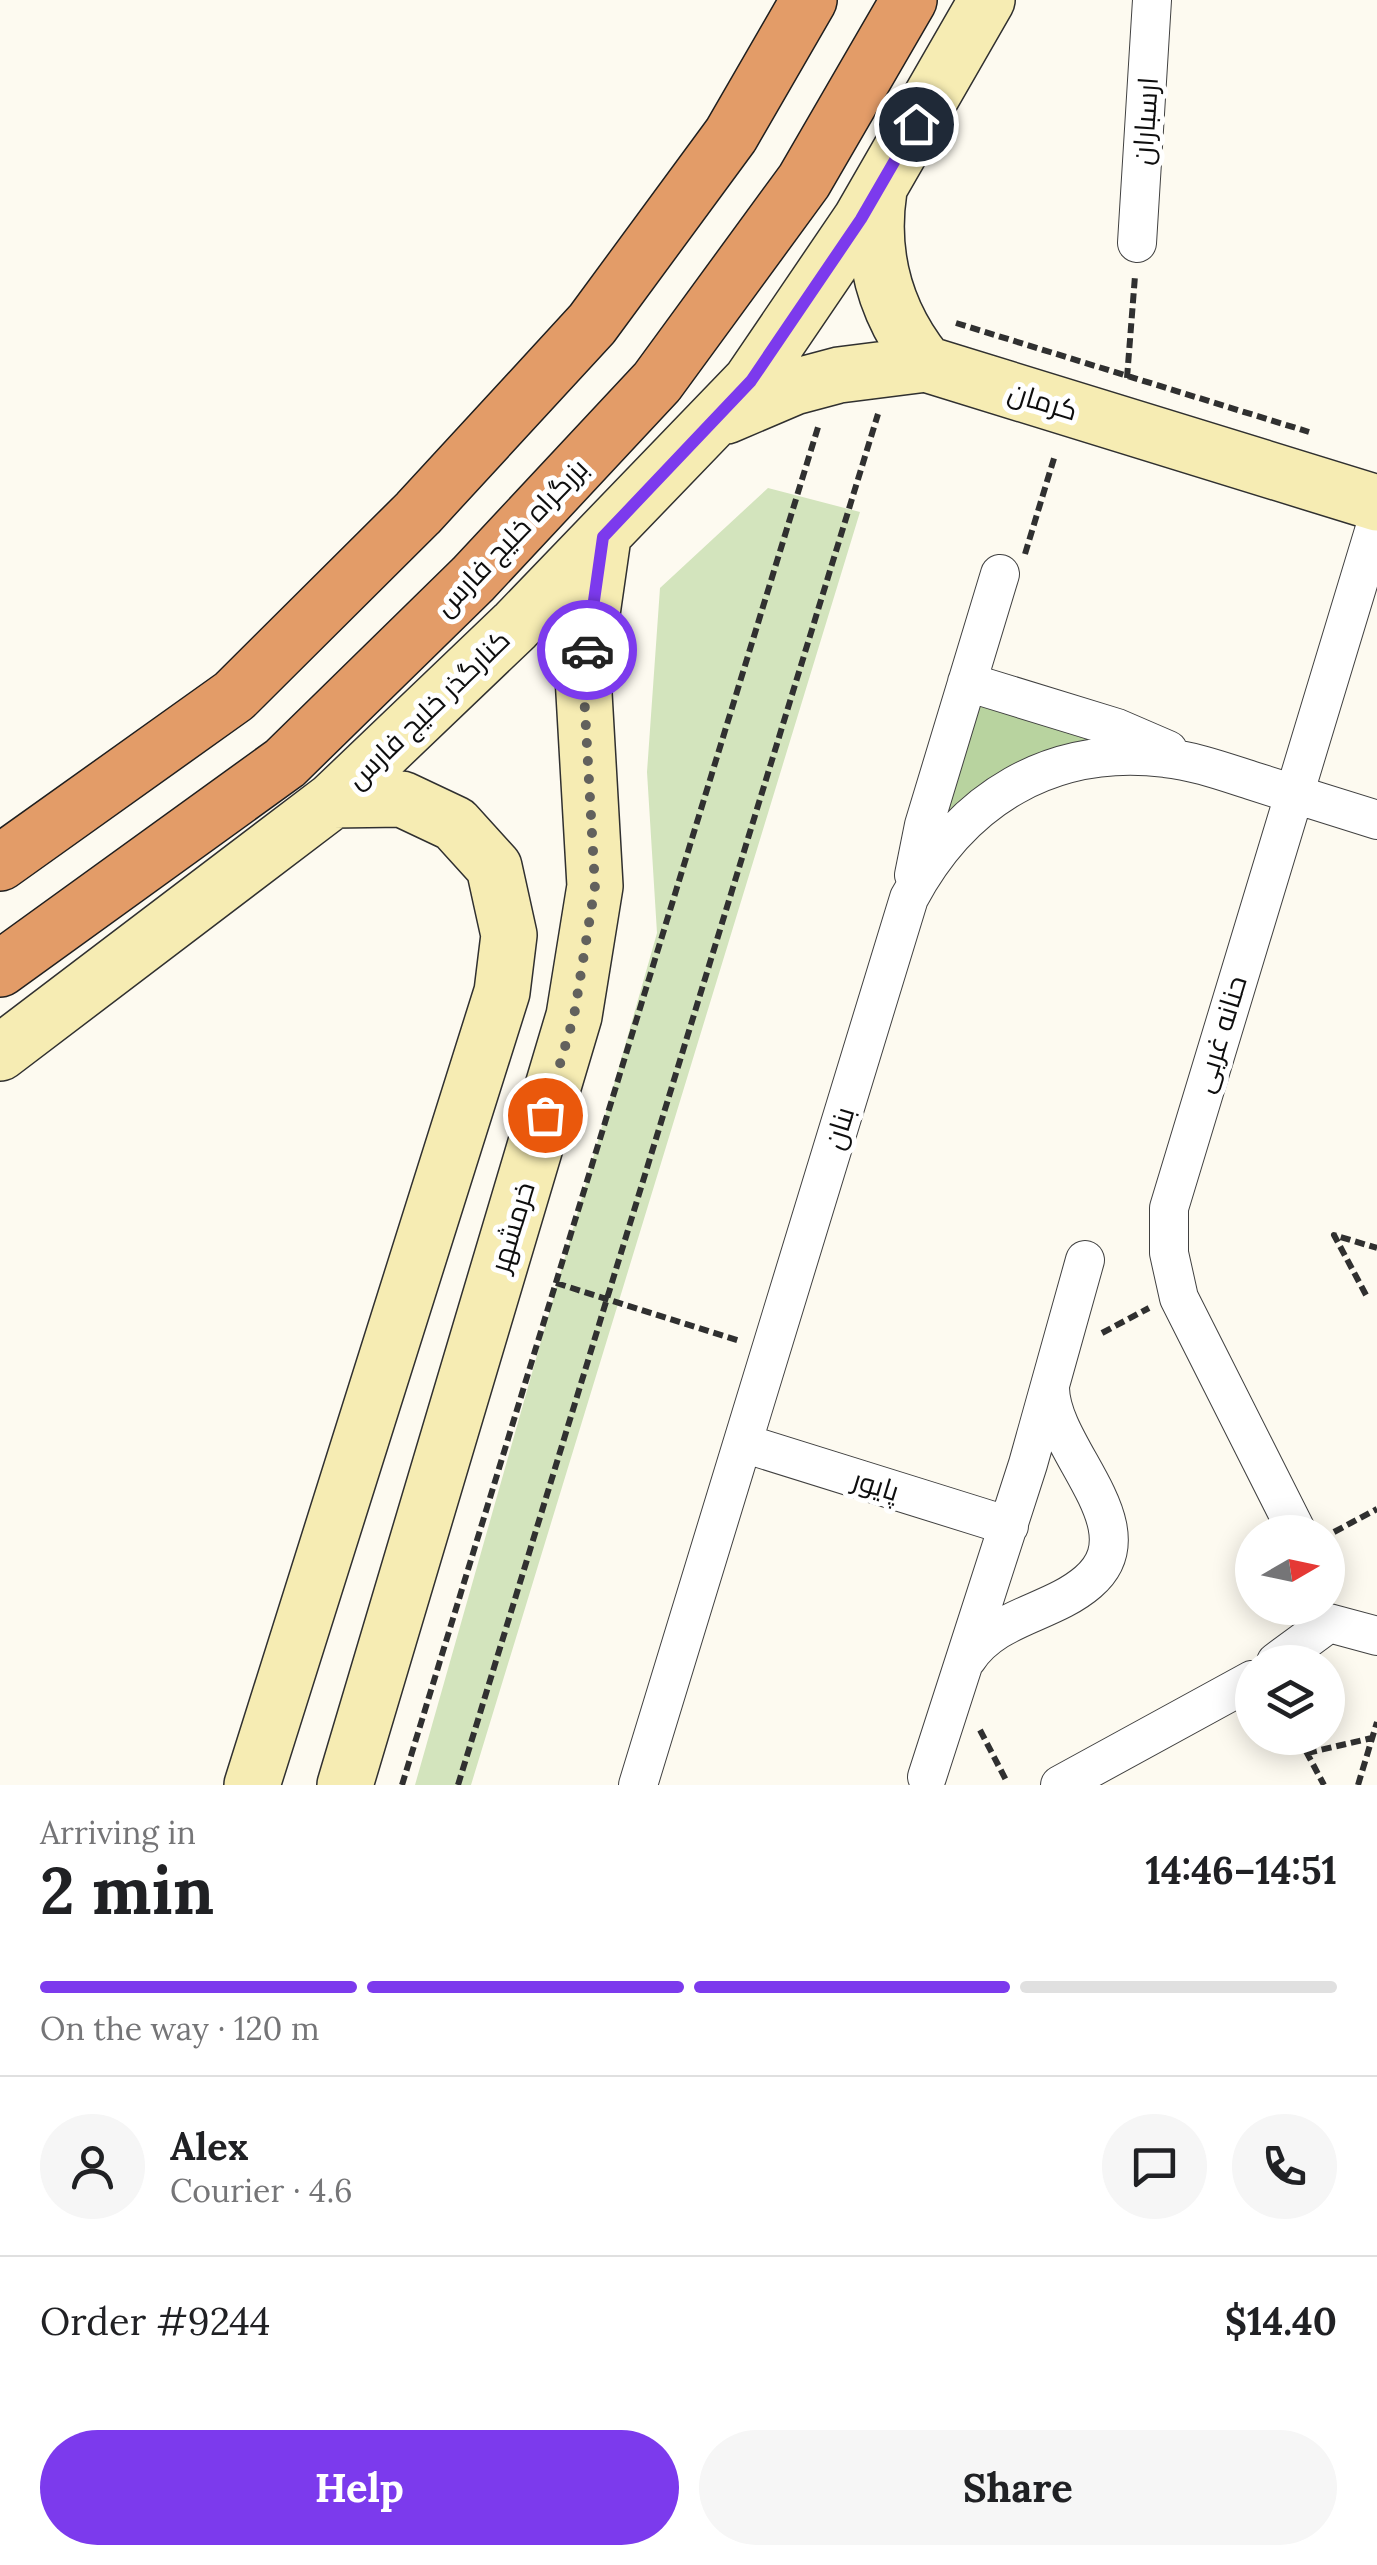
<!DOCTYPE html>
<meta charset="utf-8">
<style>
:root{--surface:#fff;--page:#f6f6f6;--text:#202124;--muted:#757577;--line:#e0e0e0;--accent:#7c3aed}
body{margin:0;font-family:Lora,Cairo,serif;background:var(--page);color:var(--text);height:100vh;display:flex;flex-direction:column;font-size:38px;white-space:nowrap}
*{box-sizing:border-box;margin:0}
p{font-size:32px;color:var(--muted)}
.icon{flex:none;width:55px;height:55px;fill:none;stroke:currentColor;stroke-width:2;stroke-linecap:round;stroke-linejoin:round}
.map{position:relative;height:1785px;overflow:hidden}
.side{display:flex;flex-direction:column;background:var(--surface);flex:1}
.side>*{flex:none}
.needle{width:65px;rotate:81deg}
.fabs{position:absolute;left:1235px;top:1515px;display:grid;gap:20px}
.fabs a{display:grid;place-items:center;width:110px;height:110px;border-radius:50%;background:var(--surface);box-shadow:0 5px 25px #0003;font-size:50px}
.pin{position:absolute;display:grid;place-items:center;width:85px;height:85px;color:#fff;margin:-42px;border:5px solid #fff;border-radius:50%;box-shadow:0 2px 10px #0007}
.courier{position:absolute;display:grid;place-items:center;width:100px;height:100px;margin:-50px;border:8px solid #7c3aed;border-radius:50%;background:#fff;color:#222;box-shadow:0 2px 12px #0007}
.headline em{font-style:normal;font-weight:700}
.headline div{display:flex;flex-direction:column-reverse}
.headline{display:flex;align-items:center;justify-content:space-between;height:170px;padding:0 40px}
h1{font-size:65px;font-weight:700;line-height:75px}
.bar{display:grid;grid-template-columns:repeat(4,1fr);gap:15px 10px;align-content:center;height:120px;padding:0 40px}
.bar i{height:12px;border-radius:8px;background:var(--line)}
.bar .current{background:var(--accent)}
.bar p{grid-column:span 4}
.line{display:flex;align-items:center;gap:25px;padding:0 40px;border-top:2px solid var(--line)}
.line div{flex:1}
.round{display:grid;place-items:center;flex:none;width:105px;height:105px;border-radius:52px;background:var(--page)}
.cta{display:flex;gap:20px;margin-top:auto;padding:20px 40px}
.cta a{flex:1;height:115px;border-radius:60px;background:var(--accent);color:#fff;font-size:40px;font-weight:700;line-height:115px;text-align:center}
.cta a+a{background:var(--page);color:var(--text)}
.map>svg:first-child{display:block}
.green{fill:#d3e4bd}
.forest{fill:#b8d39f}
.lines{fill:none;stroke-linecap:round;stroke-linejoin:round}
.street-casing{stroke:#414141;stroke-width:40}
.secondary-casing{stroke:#303030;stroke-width:58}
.highway-casing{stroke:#1f1f1f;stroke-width:58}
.path{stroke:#303030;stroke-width:6;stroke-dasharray:10 5;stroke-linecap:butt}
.street{stroke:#fff;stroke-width:38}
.secondary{stroke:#f6ecb3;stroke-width:55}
.highway{stroke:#e39c68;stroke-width:55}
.done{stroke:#62615d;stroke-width:10;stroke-dasharray:0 18}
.route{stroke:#7c3aed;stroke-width:12}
.labels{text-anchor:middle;stroke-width:10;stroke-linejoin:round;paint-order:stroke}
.street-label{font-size:28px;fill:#0e0e0e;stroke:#fff}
</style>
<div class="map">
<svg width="1377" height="1785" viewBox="0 0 1377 1785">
<rect width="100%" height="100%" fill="#fdfaf0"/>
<path class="green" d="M 768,488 L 860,512 L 471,1785 L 415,1785 L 657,933 L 647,772 L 660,588 Z"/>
<path class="forest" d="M 974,695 L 1105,739 C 1036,750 981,777 933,828 Z"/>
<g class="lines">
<defs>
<path id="street" d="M 1137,243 L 1152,0
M 967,682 L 1117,728 L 1168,750
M 914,875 L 924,825 L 1000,574
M 743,1443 L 1009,1526
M 1297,1532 L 1179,1298 L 1169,1253 L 1169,1208 L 1377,521
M 1329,1623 L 1377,1636
M 967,1659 C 995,1616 1051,1614 1088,1582 C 1151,1528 1051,1451 1050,1388
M 1276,1662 L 1329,1623
M 927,1777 L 1028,1464 L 1085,1260
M 638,1785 L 909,898 C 962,799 1051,744 1165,758 C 1195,761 1225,772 1253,781 C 1294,794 1336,807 1377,820
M 1060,1785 L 1252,1680"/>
<path id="secondary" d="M 879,190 C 869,255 885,313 926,364
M 726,416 L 794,387 L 839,375 L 926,364 L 1377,503
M 0,1053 L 333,800 L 515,626 L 751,381 L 861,219 L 987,0
M 252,1785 L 502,992 L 509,935 L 494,867 L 455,824 L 402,799 L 333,800
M 345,1785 L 574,1016 L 595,886 L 583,676 L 603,537"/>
<path id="highway" d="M 0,863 L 234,696 L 418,513 L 592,324 L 731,135 L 809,0
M 0,969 L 285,763 L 473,579 L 657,382 L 804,181 L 909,0"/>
</defs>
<use href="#street" class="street-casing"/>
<use href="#secondary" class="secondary-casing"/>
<use href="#highway" class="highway-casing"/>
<path class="path" d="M 956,323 L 1309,432
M 1127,378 L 1135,276
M 1025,554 L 1055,455
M 556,1283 L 740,1341
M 1366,1295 L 1334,1235 L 1377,1248
M 1102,1333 L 1149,1308
M 1334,1532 L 1377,1509
M 980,1730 L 1007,1782
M 1299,1738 L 1324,1785
M 1307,1753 L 1372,1738
M 402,1785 L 819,424
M 458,1785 L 878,414
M 1358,1785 L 1377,1722"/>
<use href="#street" class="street"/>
<use href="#secondary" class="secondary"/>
<use href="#highway" class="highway"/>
</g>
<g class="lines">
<path class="done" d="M 545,1115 L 574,1016 L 595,886 L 583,676 L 587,650"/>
<path class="route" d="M 587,650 L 603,537 L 751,381 L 861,219 L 916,124"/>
</g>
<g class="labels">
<g class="street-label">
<text transform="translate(1145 121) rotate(-86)" y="10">ارسباران</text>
<text transform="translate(1043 401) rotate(17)" y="10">کرمان</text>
<text transform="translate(511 537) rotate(-46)" y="10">بزرگراه خلیج فارس</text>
<text transform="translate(428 709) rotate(-44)" y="10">کنارگذر خلیج فارس</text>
<text transform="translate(1220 1034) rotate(-73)" y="10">حنانه غربی</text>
<text transform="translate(839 1128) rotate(-73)" y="10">بنان</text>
<text transform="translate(512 1227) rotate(-73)" y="10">خرمشهر</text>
<text transform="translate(876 1485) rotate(17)" y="10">پایور</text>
</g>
</g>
</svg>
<div class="fabs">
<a><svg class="needle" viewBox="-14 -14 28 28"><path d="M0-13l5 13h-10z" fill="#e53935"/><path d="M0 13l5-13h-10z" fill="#757577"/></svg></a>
<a><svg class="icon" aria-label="layers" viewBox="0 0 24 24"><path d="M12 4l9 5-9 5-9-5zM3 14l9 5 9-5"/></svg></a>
</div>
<div class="pin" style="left:545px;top:1115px;background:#ea580c"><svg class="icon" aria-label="bag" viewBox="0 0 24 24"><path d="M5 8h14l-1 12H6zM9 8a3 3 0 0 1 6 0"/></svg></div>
<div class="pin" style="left:916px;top:124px;background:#1f2937"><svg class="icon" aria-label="home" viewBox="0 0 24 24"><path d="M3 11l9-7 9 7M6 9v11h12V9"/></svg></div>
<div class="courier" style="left:587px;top:650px"><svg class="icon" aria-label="car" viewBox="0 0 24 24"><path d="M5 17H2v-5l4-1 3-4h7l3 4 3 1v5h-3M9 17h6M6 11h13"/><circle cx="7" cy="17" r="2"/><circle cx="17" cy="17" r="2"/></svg></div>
</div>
<section class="side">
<div class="headline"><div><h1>2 min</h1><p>Arriving in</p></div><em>14:46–14:51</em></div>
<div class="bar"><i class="current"></i><i class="current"></i><i class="current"></i><i></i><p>On the way · 120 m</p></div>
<div class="line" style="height:180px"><a class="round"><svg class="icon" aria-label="person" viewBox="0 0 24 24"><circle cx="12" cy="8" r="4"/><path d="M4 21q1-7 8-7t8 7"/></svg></a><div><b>Alex</b><p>Courier · 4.6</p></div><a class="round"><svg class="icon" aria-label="chat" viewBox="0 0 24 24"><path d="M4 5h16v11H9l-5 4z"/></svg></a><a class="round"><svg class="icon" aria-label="phone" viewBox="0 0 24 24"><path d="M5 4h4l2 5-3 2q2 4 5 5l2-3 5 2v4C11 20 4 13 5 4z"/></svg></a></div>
<div class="line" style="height:130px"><div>Order #9244</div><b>$14.40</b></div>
<div class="cta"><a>Help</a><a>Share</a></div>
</section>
